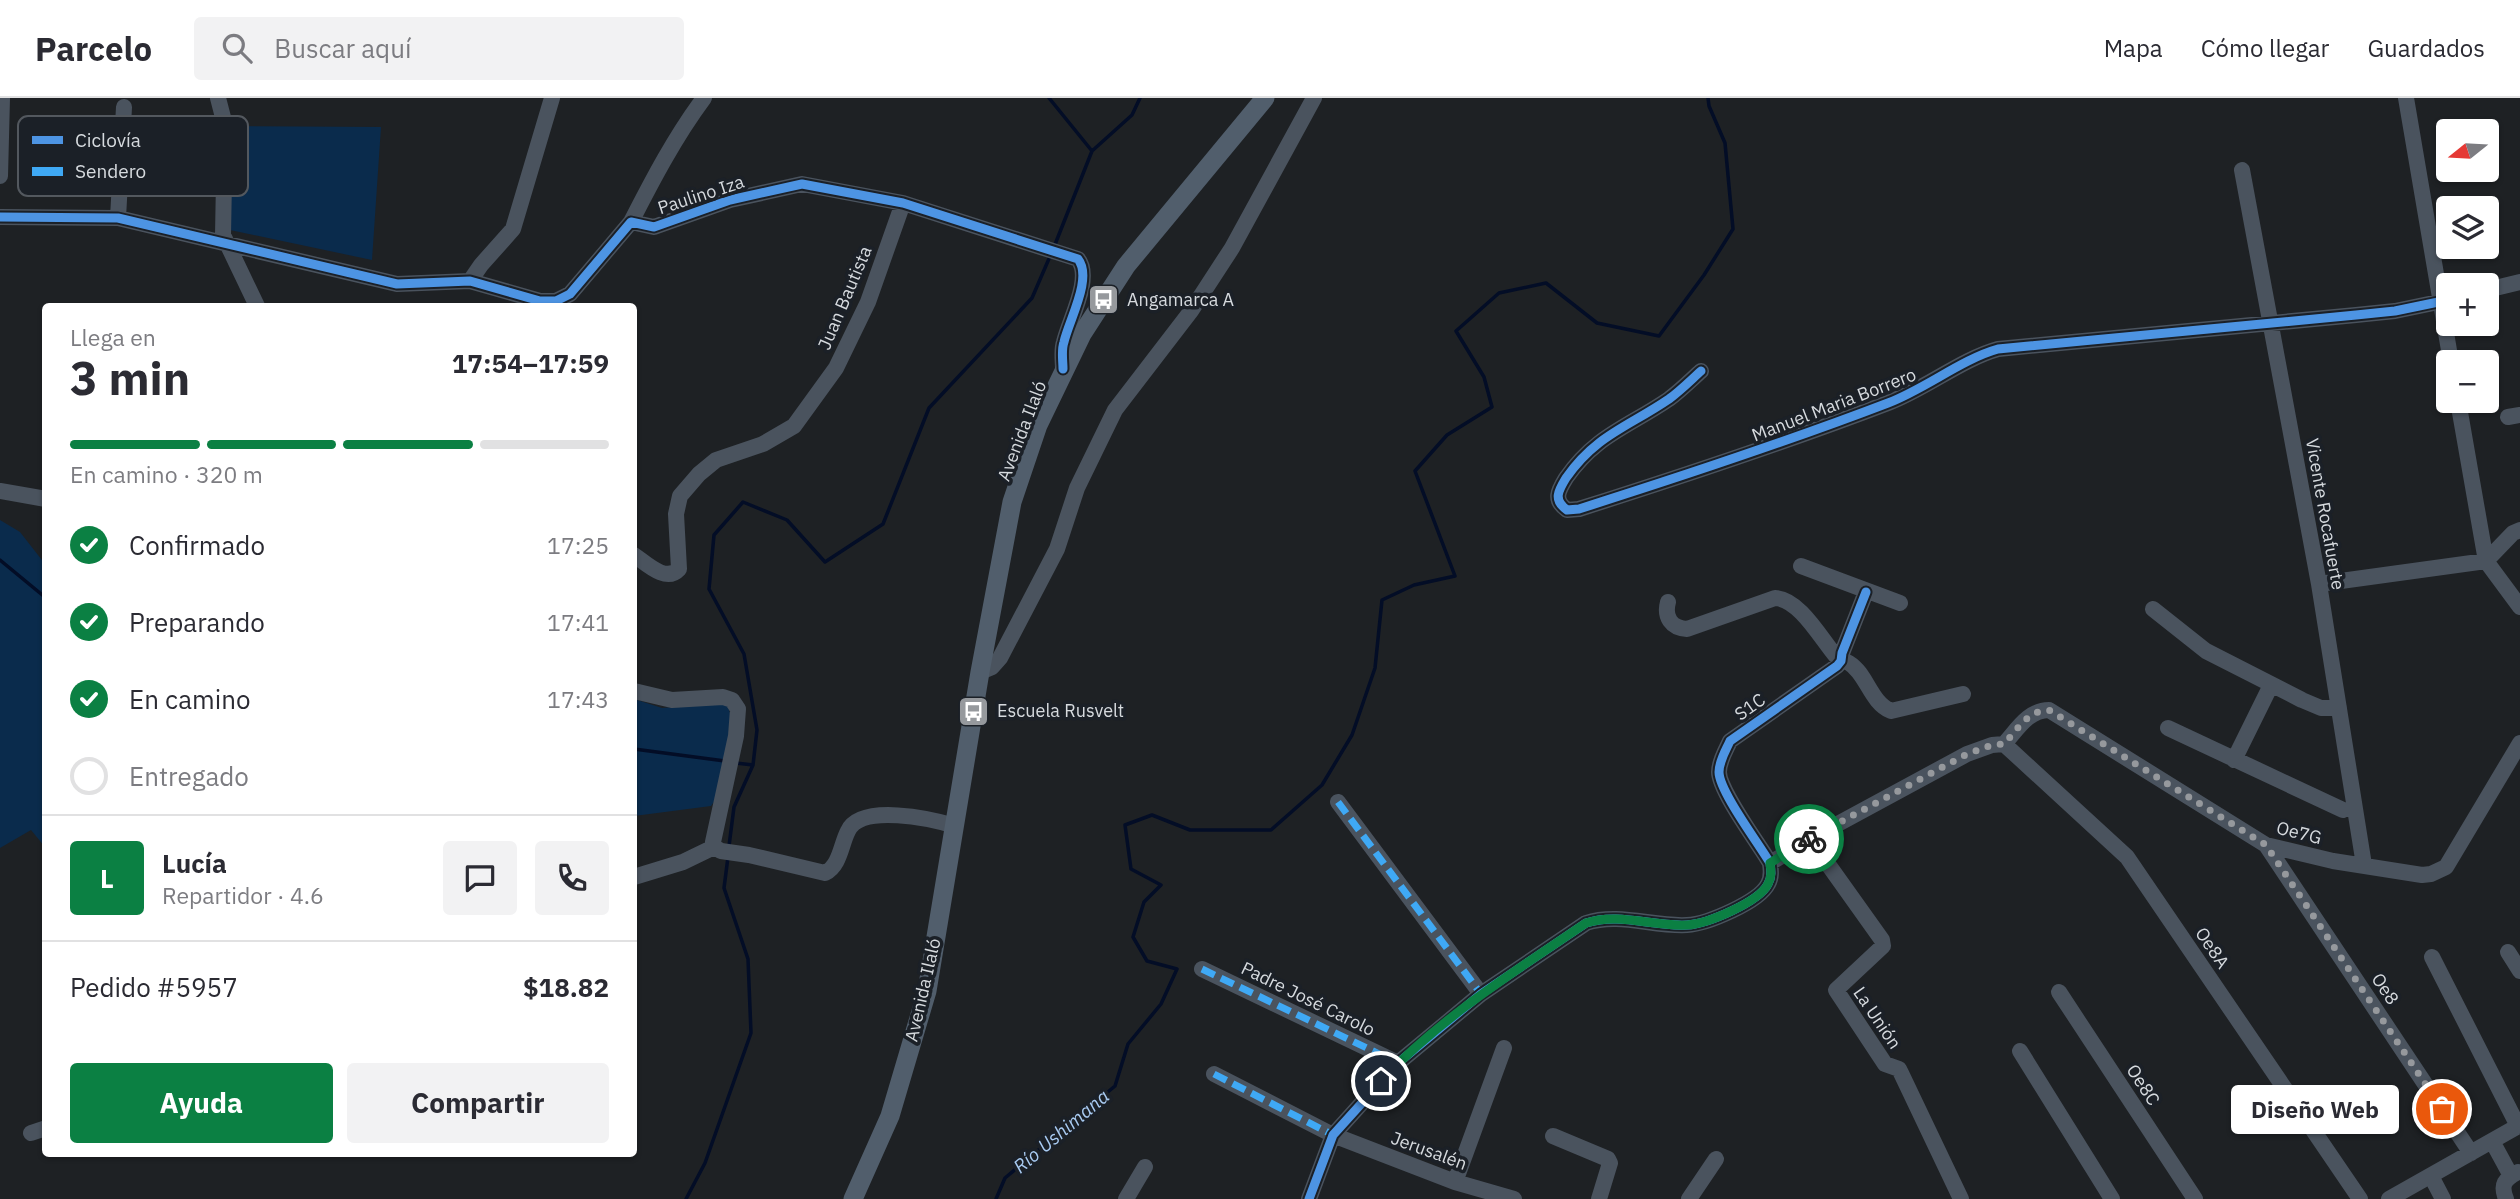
<!DOCTYPE html>
<html lang="es">
<meta charset="utf-8">
<style>
:root{--surface:#fff;--page:#f2f2f3;--text:#2b2b33;--muted:#7c7c81;--line:#e1e1e2;--accent:#0b8043}
body{margin:0;font-family:"IBM Plex Sans",sans-serif;background:var(--page);color:var(--text);height:100vh;display:flex;flex-direction:column;font-size:26px;white-space:nowrap}
*{box-sizing:border-box;margin:0}
p{font-size:23px;color:var(--muted)}
.icon{flex:none;width:38px;height:38px;fill:none;stroke:currentColor;stroke-width:2;stroke-linecap:round;stroke-linejoin:round}
.map{position:relative;flex:1;overflow:hidden}
.drawer{position:absolute;left:42px;top:205px;width:595px;height:854px;display:flex;flex-direction:column;background:var(--surface);border-radius:7px;box-shadow:0 2px 5px #0004}
.drawer>*{flex:none}
.needle{width:46px;rotate:252deg}
.controls{position:absolute;left:2436px;top:21px;display:grid;gap:14px}
.controls a{display:grid;place-items:center;width:63px;height:63px;border-radius:7px;background:var(--surface);box-shadow:0 2px 5px #0004;font-size:35px}
.pin{position:absolute;display:grid;place-items:center;width:60px;height:60px;color:#fff;margin:-30px;border:4px solid #fff;border-radius:50%;box-shadow:0 2px 7px #0007}
.courier{position:absolute;display:grid;place-items:center;width:70px;height:70px;margin:-35px;border:5px solid #0b8043;border-radius:50%;background:#fff;color:#222;box-shadow:0 2px 9px #0007}
.bubble{position:absolute;height:49px;border-radius:7px;background:var(--surface);box-shadow:0 2px 5px #0004;font-size:23px;font-weight:700;line-height:49px;text-align:center}
.summary em{font-style:normal;font-weight:700}
.summary div{display:flex;flex-direction:column-reverse}
.summary{display:flex;align-items:center;justify-content:space-between;height:119px;padding:0 28px}
h1{font-size:46px;font-weight:700;line-height:52px}
.bar{display:grid;grid-template-columns:repeat(4,1fr);gap:10px 7px;align-content:center;height:84px;padding:0 28px}
.bar i{height:9px;border-radius:5px;background:var(--line)}
.bar .on{background:var(--accent)}
.bar p{grid-column:span 4}
.line{display:flex;align-items:center;gap:18px;padding:0 28px;border-top:2px solid var(--line)}
.line div{flex:1}
.round{display:grid;place-items:center;flex:none;width:74px;height:74px;border-radius:7px;background:var(--page)}
ol{padding:0 28px;list-style:none}
li{display:flex;align-items:center;gap:21px;height:77px}
li p{margin-inline-start:auto}
li .icon{padding:7px;border-radius:50%;background:var(--accent);color:#fff;stroke-width:4}
li:last-child{color:var(--muted)}
li i{width:38px;height:38px;border:4px solid var(--line);border-radius:50%}
.button{display:flex;gap:14px;margin-top:auto;padding:14px 28px}
.button a{flex:1;height:80px;border-radius:7px;background:var(--accent);color:#fff;font-size:28px;font-weight:700;line-height:80px;text-align:center}
.button a+a{background:var(--page);color:var(--text)}
header{display:flex;align-items:center;gap:42px;box-sizing:border-box;height:98px;padding:0 35px;background:var(--surface);border-bottom:2px solid var(--line)}
header strong{font-size:33px}
nav{display:flex;gap:38px;margin-inline-start:auto;font-size:24px}
.search{width:490px;height:63px;background:var(--page);display:flex;align-items:center;gap:18px;box-sizing:border-box;padding:0 24px;border-radius:7px;color:var(--muted);font-size:26px}
.map>svg:first-child{display:block}
.green{fill:#0a2b4c}
.lines{fill:none;stroke-linecap:round;stroke-linejoin:round}
.stream{stroke:#030d26;stroke-width:3.5}
.minor{stroke:#4a535e;stroke-width:16}
.major{stroke:#515e6c;stroke-width:19}
.quiet{stroke:#3fa9f5;stroke-width:7;stroke-dasharray:14 7;stroke-linecap:butt}
.cycleway-casing{stroke:#1b2027;stroke-width:13}
.cycleway{stroke:#4d94e3;stroke-width:9}
.done{stroke:#96999d;stroke-width:7;stroke-dasharray:0 12.6}
.route{stroke:#0b8043;stroke-width:9}
.labels{text-anchor:middle;stroke-width:7;stroke-linejoin:round;paint-order:stroke}
.street-label{font-size:18px;fill:#d6dade;stroke:#1b2027}
.poi-label{font-size:18px;fill:#d6dade;stroke:#1b2027;text-anchor:start}
.water-label{font-size:19px;font-style:italic;fill:#a9cbf2;stroke:#1b2027}
.key{fill:#1b2027;stroke:#53585e;stroke-width:2}
.key-label{font-size:19px;fill:#d6dade}
</style>
<header>
<strong>Parcelo</strong>
<div class="search"><svg class="icon" aria-label="search" viewBox="0 0 24 24"><circle cx="10" cy="10" r="6"/><path d="M15 15l6 6"/></svg>Buscar aquí</div>
<nav><a>Mapa</a><a>Cómo llegar</a><a>Guardados</a></nav>
</header>
<div class="map">
<svg width="2520" height="1101" viewBox="0 0 2520 1101">
<rect width="100%" height="100%" fill="#1e2124"/>
<path class="green" d="M 232,28 L 381,29 L 372,162 L 230,132 Z
M 0,422 L 20,434 L 45,466 L 45,749 L 31,732 L 0,750 Z
M 634,601 L 662,610 L 727,605 L 737,639 L 730,680 L 711,708 L 634,718 Z"/>
<g class="lines">
<path class="stream" d="M 1049,0 L 1092,53
M 1054,149 L 1092,53 L 1132,17 L 1140,0
M 0,462 L 46,500
M 634,651 L 725,663
M 736,665 L 753,667
M 729,748 L 734,709 L 753,667 L 757,632 L 744,556 L 709,491 L 714,437 L 743,404 L 787,422 L 825,464 L 883,426 L 929,310 L 1032,200 L 1051,156
M 686,1101 L 705,1065 L 751,935 L 748,861 L 724,790 L 728,759
M 996,1101 L 1005,1080 L 1115,988 L 1128,946 L 1161,906 L 1177,871 L 1147,863 L 1133,839 L 1144,804 L 1161,787 L 1131,771 L 1125,727 L 1152,717 L 1190,732 L 1271,732 L 1322,687 L 1352,637 L 1375,570 L 1382,502 L 1414,487 L 1455,478 L 1415,373 L 1447,337 L 1492,309 L 1484,279 L 1456,233 L 1499,195 L 1546,185 L 1597,225 L 1659,238 L 1704,177 L 1733,131 L 1725,45 L 1709,8 L 1708,0"/>
<path class="minor" d="M 218,0 L 225,27 L 223,137 L 257,208
M 2406,0 L 2451,264
M 2242,72 L 2319,486 L 2364,767
M 0,78 L 2,0
M 0,119 L 118,120 L 397,186 L 470,183 L 540,203 L 556,203 L 570,196 L 631,124 L 654,129 L 730,102 L 802,86 L 903,105 L 1078,161 C 1093,180 1069,222 1064,244 C 1061,252 1063,263 1063,271
M 118,120 L 124,9
M 631,124 C 653,81 675,39 704,0
M 470,183 L 481,167 L 513,131 L 552,0
M 2487,192 L 2520,184
M 1701,273 C 1691,282 1680,293 1669,301 C 1628,329 1596,337 1566,380 C 1558,393 1553,402 1567,412 L 1579,411 C 1683,378 1786,344 1888,305 C 1925,291 1962,261 1998,251 L 2356,217 L 2395,213 L 2448,202
M 2458,303 L 2486,463 L 2520,509
M 2508,319 L 2520,317
M 0,393 L 46,401
M 634,457 C 647,466 666,485 679,471 L 676,416 L 680,398 L 699,376 L 716,362 L 763,346 L 794,328 L 836,270 L 868,204 L 903,105
M 1801,468 L 1900,505
M 2319,486 L 2486,463 L 2513,435 L 2520,432
M 1668,504 C 1664,519 1671,530 1687,531 L 1775,500 C 1799,501 1820,539 1835,557 C 1840,562 1844,562 1849,565 C 1867,576 1870,604 1891,613 L 1963,596
M 2153,511 L 2206,553 L 2302,602 L 2321,610 L 2339,610
M 980,574 L 992,569 L 1000,560 L 1057,451 L 1077,390 L 1115,312 L 1191,213 L 1232,150 L 1314,0
M 634,593 L 672,602 L 723,599 L 732,602 L 738,611 L 736,638 L 713,744 L 714,749 L 721,753 L 749,757 L 825,775 C 840,768 841,746 848,733 C 861,705 932,721 955,728
M 2168,630 L 2343,712
M 2004,646 C 2017,632 2028,612 2049,612 L 2266,747 L 2333,763 L 2422,777 L 2431,776 L 2446,769 L 2520,645
M 2004,646 L 2127,759 L 2360,1101
M 2234,662 L 2271,587
M 1338,704 L 1481,896
M 1810,741 L 1967,656 L 1992,647 L 2004,646
M 2266,747 L 2471,1055
M 1770,765 L 1810,741 L 1882,842 L 1883,848 L 1836,892 L 1885,966 L 1899,971 L 1901,975 L 1961,1101
M 634,779 L 683,764 L 714,749
M 2508,854 L 2520,873
M 2432,859 L 2518,1028
M 1202,871 L 1398,965
M 2059,894 L 2195,1101
M 2020,953 L 2112,1101
M 1214,976 L 1333,1037 L 1455,1084 L 1514,1101
M 31,1035 L 46,1030
M 1553,1038 L 1608,1061 L 1610,1065 L 1599,1101
M 2492,1043 L 2511,1078
M 2431,1078 L 2443,1101
M 1455,1084 L 1504,950
M 1126,1101 L 1145,1069
M 1309,1101 L 1333,1037 L 1398,965 L 1481,896 L 1586,825 C 1619,814 1653,829 1687,827 C 1707,826 1759,804 1768,786 C 1772,779 1771,772 1770,765 C 1759,746 1719,693 1719,674 C 1719,663 1726,652 1730,643 L 1837,568 L 1841,563 L 1842,555 L 1866,494
M 1689,1101 L 1716,1061
M 2389,1101 L 2520,1027
M 2506,1101 C 2500,1086 2505,1081 2518,1074"/>
<path class="major" d="M 853,1101 L 890,1018 L 927,893 L 980,574 L 1012,404 L 1038,327 L 1082,236 L 1126,168 L 1265,0"/>
<path class="quiet" d="M 1338,704 L 1481,896
M 1202,871 L 1398,965
M 1214,976 L 1333,1037"/>
<defs>
<path id="cycleway" d="M 0,119 L 118,120 L 397,186 L 470,183 L 540,203 L 556,203 L 570,196 L 631,124 L 654,129 L 730,102 L 802,86 L 903,105 L 1078,161 C 1093,180 1069,222 1064,244 C 1061,252 1063,263 1063,271
M 1701,273 C 1691,282 1680,293 1669,301 C 1628,329 1596,337 1566,380 C 1558,393 1553,402 1567,412 L 1579,411 C 1683,378 1786,344 1888,305 C 1925,291 1962,261 1998,251 L 2356,217 L 2395,213 L 2448,202
M 1309,1101 L 1333,1037 L 1398,965 L 1481,896 L 1586,825 C 1619,814 1653,829 1687,827 C 1707,826 1759,804 1768,786 C 1772,779 1771,772 1770,765 C 1759,746 1719,693 1719,674 C 1719,663 1726,652 1730,643 L 1837,568 L 1841,563 L 1842,555 L 1866,494"/>
</defs>
<use href="#cycleway" class="cycleway-casing"/>
<use href="#cycleway" class="cycleway"/>
</g>
<g class="lines">
<path class="done" d="M 1809,741 L 1967,656 L 1992,647 L 2004,646 C 2017,632 2028,612 2049,612 L 2266,747 L 2442,1011"/>
<path class="route" d="M 1381,983 C 1440,920 1515,873 1586,825 C 1619,814 1653,829 1687,827 C 1707,826 1759,804 1768,786 C 1772,779 1771,772 1770,765 L 1809,741"/>
</g>
<defs>
<symbol id="bus-square" viewBox="-11 -11 22 22"><rect x="-9" y="-9" width="18" height="18" rx="4" fill="#96999d" stroke="#1b2027"/><path d="M-5-6H5V4H4V6H2V4H-2V6H-4V4H-5ZM-3.5-4V0h7V-4ZM-3.5 1.2v1.5H-2V1.2ZM2 1.2v1.5H3.5V1.2Z" fill="#fff"/></symbol>
</defs>
<g fill-rule="evenodd">
<use href="#bus-square" x="1086" y="184" width="35" height="35"/>
<use href="#bus-square" x="956" y="596" width="35" height="35"/>
</g>
<g class="labels">
<g class="street-label">
<text transform="translate(701 97) rotate(-18)" y="6">Paulino Iza</text>
<text transform="translate(845 200) rotate(-67)" y="6">Juan Bautista</text>
<text transform="translate(1834 307) rotate(-21)" y="6">Manuel Maria Borrero</text>
<text transform="translate(1022 333) rotate(-69)" y="6">Avenida Ilaló</text>
<text transform="translate(2325 416) rotate(80)" y="6">Vicente Rocafuerte</text>
<text transform="translate(1750 609) rotate(-35)" y="6">S1C</text>
<text transform="translate(2299 735) rotate(14)" y="6">Oe7G</text>
<text transform="translate(2212 850) rotate(56)" y="6">Oe8A</text>
<text transform="translate(2385 891) rotate(56)" y="6">Oe8</text>
<text transform="translate(923 892) rotate(-77)" y="6">Avenida Ilaló</text>
<text transform="translate(1308 901) rotate(26)" y="6">Padre José Carolo</text>
<text transform="translate(1877 920) rotate(56)" y="6">La Unión</text>
<text transform="translate(2143 987) rotate(57)" y="6">Oe8C</text>
<text transform="translate(1429 1053) rotate(20)" y="6">Jerusalén</text>
</g>
<g class="poi-label">
<text x="1127" y="208">Angamarca A</text>
<text x="997" y="619">Escuela Rusvelt</text>
</g>
<g class="water-label">
<text transform="translate(1061 1033) rotate(-40)" y="7">Río Ushimana</text>
</g>
</g>
<rect x="18" y="18" width="230" height="80" rx="10" class="key"/>
<rect x="32" y="38" width="31" height="8" fill="#4d94e3"/>
<rect x="32" y="69" width="31" height="9" fill="#3fa9f5"/>
<g class="key-label">
<text x="75" y="49">Ciclovía</text>
<text x="75" y="80">Sendero</text>
</g>
</svg>
<div class="controls">
<a><svg class="needle" viewBox="-14 -14 28 28"><path d="M0-13l5 13h-10z" fill="#e53935"/><path d="M0 13l5-13h-10z" fill="#7c7c81"/></svg></a>
<a><svg class="icon" aria-label="layers" viewBox="0 0 24 24"><path d="M12 4l9 5-9 5-9-5zM3 14l9 5 9-5"/></svg></a>
<a>+</a>
<a>−</a>
</div>
<div class="pin" style="left:2442px;top:1011px;background:#ea580c"><svg class="icon" aria-label="bag" viewBox="0 0 24 24"><path d="M5 8h14l-1 12H6zM9 8a3 3 0 0 1 6 0"/></svg></div>
<div class="pin" style="left:1381px;top:983px;background:#1f2937"><svg class="icon" aria-label="home" viewBox="0 0 24 24"><path d="M3 11l9-7 9 7M6 9v11h12V9"/></svg></div>
<div class="courier" style="left:1809px;top:741px"><svg class="icon" aria-label="bike" viewBox="0 0 24 24"><circle cx="6" cy="16" r="4"/><circle cx="18" cy="16" r="4"/><path d="M6 16l4-8h5l3 8M10 8l3 8H6M13 5h3"/></svg></div>
<div class="bubble" style="left:2231px;top:987px;width:168px">Diseño Web</div>
<section class="drawer">
<div class="summary"><div><h1>3 min</h1><p>Llega en</p></div><em>17:54–17:59</em></div>
<div class="bar"><i class="on"></i><i class="on"></i><i class="on"></i><i></i><p>En camino · 320 m</p></div>
<ol>
<li><svg class="icon" aria-label="check" viewBox="0 0 24 24"><path d="M5 12l5 5 9-10"/></svg>Confirmado<p>17:25</p></li>
<li><svg class="icon" aria-label="check" viewBox="0 0 24 24"><path d="M5 12l5 5 9-10"/></svg>Preparando<p>17:41</p></li>
<li><svg class="icon" aria-label="check" viewBox="0 0 24 24"><path d="M5 12l5 5 9-10"/></svg>En camino<p>17:43</p></li>
<li><i></i>Entregado</li>
</ol>
<div class="line" style="height:126px"><b class="round" style="background:var(--accent);color:#fff">L</b><div><b>Lucía</b><p>Repartidor · 4.6</p></div><a class="round"><svg class="icon" aria-label="chat" viewBox="0 0 24 24"><path d="M4 5h16v11H9l-5 4z"/></svg></a><a class="round"><svg class="icon" aria-label="phone" viewBox="0 0 24 24"><path d="M5 4h4l2 5-3 2q2 4 5 5l2-3 5 2v4C11 20 4 13 5 4z"/></svg></a></div>
<div class="line" style="height:91px"><div>Pedido #5957</div><b>$18.82</b></div>
<div class="button"><a>Ayuda</a><a>Compartir</a></div>
</section>
</div>
